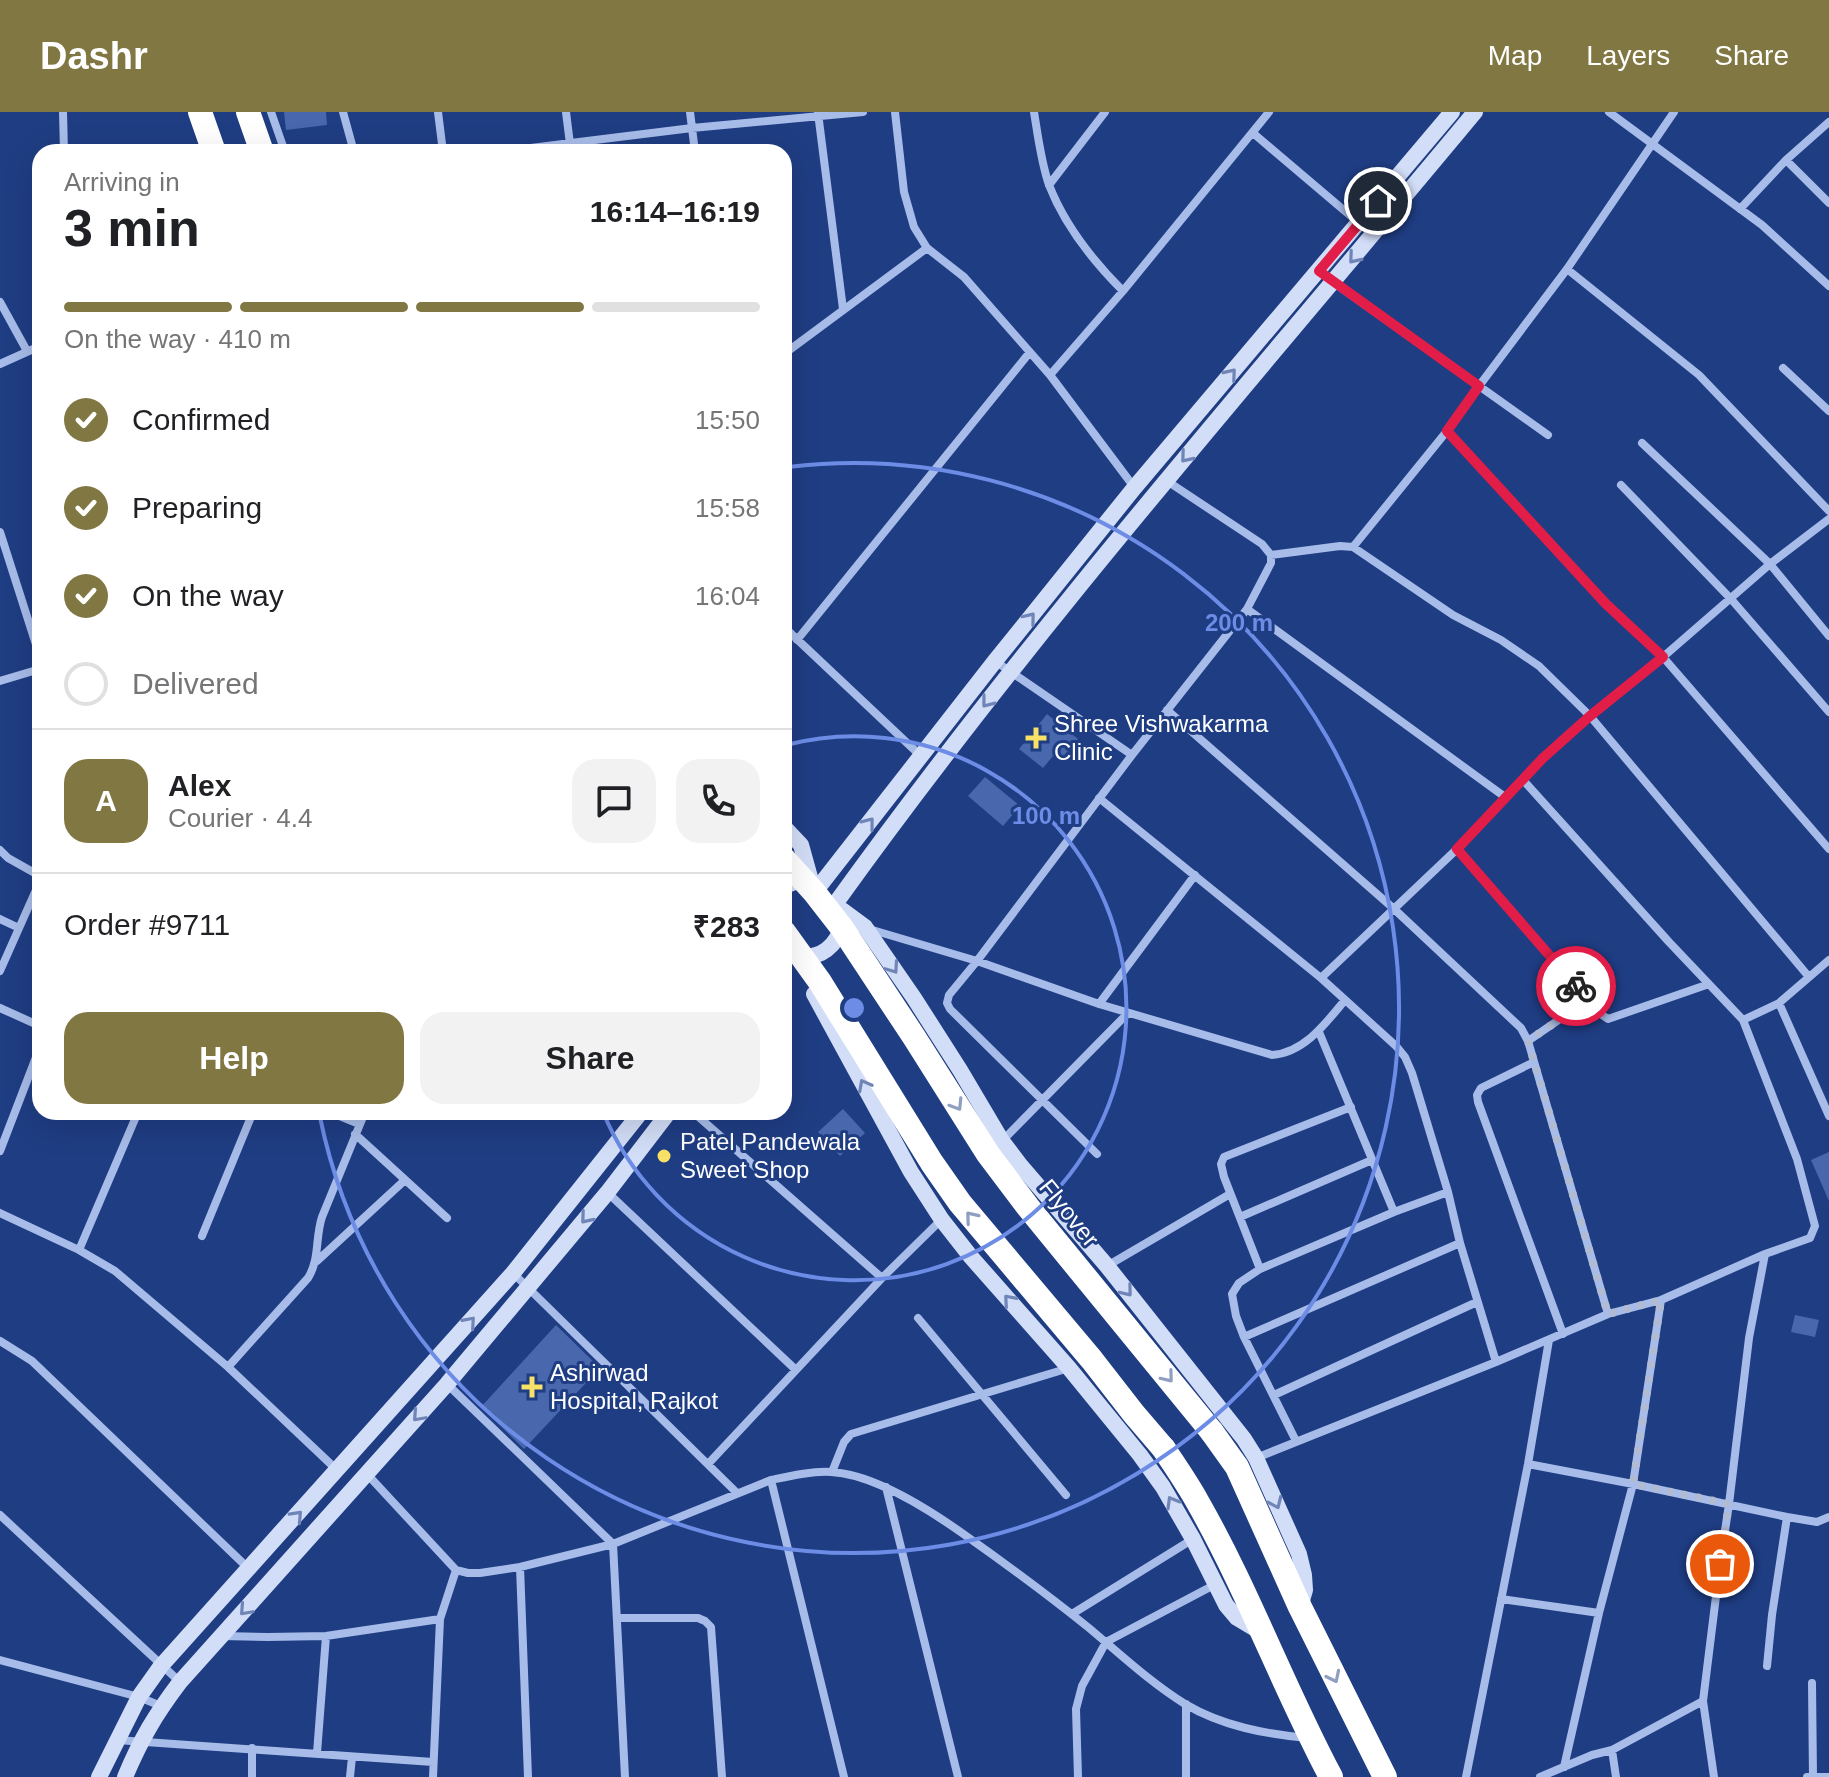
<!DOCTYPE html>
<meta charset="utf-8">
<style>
:root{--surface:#fff;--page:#f2f2f2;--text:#202124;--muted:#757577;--line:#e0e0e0;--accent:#817742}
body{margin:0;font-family:Helvetica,sans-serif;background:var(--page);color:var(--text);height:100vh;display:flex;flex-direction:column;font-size:30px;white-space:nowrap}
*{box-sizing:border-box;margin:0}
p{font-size:26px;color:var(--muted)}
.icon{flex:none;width:44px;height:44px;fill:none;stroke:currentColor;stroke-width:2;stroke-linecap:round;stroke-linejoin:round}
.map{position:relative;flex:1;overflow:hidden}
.drawer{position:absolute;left:32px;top:32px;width:760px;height:976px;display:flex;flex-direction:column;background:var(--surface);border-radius:24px;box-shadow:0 8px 32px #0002}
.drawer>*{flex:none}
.pin{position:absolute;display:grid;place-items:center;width:68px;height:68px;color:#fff;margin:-34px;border:4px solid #fff;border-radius:50%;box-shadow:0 2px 8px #0007}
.courier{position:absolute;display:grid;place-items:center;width:80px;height:80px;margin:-40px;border:6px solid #e11d48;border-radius:50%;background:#fff;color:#222;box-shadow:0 2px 10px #0007}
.headline em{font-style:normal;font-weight:700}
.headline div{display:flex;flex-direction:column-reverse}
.headline{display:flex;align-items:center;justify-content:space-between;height:136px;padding:0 32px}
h1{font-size:52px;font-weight:700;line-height:60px}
.bar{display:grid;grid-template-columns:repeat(4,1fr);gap:12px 8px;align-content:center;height:96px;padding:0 32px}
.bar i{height:10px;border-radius:6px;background:var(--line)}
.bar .active{background:var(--accent)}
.bar p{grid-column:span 4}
.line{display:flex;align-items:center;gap:20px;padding:0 32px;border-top:2px solid var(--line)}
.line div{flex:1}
.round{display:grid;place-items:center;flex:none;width:84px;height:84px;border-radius:24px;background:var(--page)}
ol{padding:0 32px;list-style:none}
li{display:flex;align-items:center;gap:24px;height:88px}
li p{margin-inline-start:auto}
li .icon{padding:8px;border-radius:50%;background:var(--accent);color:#fff;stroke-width:4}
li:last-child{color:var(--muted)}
li i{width:44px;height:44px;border:4px solid var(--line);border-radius:50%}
.action{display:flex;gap:16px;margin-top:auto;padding:16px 32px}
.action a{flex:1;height:92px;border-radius:24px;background:var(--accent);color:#fff;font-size:32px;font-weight:700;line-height:92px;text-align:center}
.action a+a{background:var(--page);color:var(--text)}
header{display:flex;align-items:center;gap:48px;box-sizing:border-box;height:112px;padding:0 40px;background:var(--accent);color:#fff}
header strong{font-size:38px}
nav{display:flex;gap:44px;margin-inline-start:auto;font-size:28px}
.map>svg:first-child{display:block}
.building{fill:#4867ac}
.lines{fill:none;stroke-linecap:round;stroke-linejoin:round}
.street{stroke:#a7bce9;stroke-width:8}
.secondary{stroke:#d2ddf7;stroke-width:16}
.highway{stroke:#fff;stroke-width:24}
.highway-bridge{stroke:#fff;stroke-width:24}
.oneway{stroke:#7085b7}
.oneway2{stroke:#8f9ec1}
.done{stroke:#b1bbd4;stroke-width:8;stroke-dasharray:0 14.4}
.route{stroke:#e11d48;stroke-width:10}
.ring{fill:none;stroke:#6c8ce6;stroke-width:4}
.poi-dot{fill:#f7e167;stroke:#1f3d83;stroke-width:3}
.labels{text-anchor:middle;stroke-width:6;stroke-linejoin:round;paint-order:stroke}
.poi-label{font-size:24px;fill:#fff;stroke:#1f3d83;text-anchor:start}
.street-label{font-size:24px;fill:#fff;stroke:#1f3d83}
.centre{fill:#6c8ce6;stroke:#1f3d83;stroke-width:4}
.ring-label{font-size:24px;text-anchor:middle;font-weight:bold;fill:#6c8ce6;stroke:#1f3d83;stroke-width:6;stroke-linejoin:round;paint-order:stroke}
</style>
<header>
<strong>Dashr</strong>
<nav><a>Map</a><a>Layers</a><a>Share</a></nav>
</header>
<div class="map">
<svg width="1829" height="1665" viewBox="0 0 1829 1665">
<rect width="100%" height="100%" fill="#1f3d83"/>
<path class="building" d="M 284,0 L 326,0 L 327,13 L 286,18 Z
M 1047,602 L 1078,627 L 1060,649 L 1053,644 L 1043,656 L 1019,637 Z
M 985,665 L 1020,694 L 1003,714 L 968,684 Z
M 843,997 L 865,1021 L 840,1044 L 818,1020 Z
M 1829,1040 L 1829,1089 L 1811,1048 Z
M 1795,1203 L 1819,1208 L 1815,1225 L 1791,1220 Z
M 556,1213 L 600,1256 L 524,1337 L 481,1295 Z"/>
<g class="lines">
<path class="street" d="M 63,0 L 64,40
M 271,0 L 285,40
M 343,0 L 354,40
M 438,0 L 443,40
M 566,0 L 571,40
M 690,0 L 695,40
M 895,0 L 904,80 L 914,115 L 927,136 L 964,165 L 1050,263 L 1134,375
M 1034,0 C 1038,24 1041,50 1049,73 C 1065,114 1093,149 1123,179
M 1609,0 L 1762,113 L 1829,174
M 818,1 L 843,197
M 1253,21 L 1359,111
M 498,40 L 692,16 L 863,0
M 1786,48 L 1829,10
M 1049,73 L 1105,0
M 1740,97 L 1786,48 L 1829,91
M 1567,157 L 1699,263 L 1829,399
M 1330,168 L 1548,323
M 0,190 L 27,239
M 784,242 L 927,136
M 0,252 L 40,234
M 1783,256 L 1829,299
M 1050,263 L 1123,179 L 1269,0
M 1447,319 L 1606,492 L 1663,545 L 1829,737
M 1642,331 L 1770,452 L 1829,524
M 1621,373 L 1731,487 L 1829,600
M 0,420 L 40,545
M 1353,435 L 1447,319 L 1479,274 L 1567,157 L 1674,0
M 1271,443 L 1340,434 L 1353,435 L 1453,503 L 1501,528 L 1539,554 L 1590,604 L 1809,865
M 1247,497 L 1505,685
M 784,515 L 923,646
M 797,528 L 1030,240
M 995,549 L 1132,643
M 0,569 L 40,557
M 1167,598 L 1393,796 L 1521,916 L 1528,929 L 1608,1202
M 1523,668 L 1669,830 L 1743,908 L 1779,891
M 1099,686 L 1321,866 L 1396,934 L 1405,945 L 1412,961 L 1448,1080 L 1460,1131 L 1496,1250
M 1457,737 L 1582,882 L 1582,889 L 1579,894 L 1528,929
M 0,738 L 8,746 L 40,764
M 0,807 L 19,816
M 869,817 L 977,849 L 1099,892 L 1272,943 C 1304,941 1326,911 1345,888
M 1829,848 L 1779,891 L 1829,1004
M 0,859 L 40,769
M 1321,866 L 1457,737 L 1543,646 L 1590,604 L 1663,545 L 1770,452 L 1829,407
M 1582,889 L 1608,907 L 1709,872
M 1099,892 L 1195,763
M 0,896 L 40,914
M 1743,908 L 1797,1047 L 1815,1114 L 1810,1126 L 1765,1142
M 1319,920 L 1394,1100
M 1534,950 L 1481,976 L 1477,983 L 1478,990 L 1563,1222
M 330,1000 L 359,1012
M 693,1000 L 882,1166
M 355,1022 L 447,1106
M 1002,1029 L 1128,901
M 0,1039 L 40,935
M 1097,1042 L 950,897 L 947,891 L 949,883 L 977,849 L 1132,643 L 1247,497 L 1271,451 L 1271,443 L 1262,432 L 1164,367
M 608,1081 L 796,1258
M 0,1101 L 79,1138 L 115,1159 L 228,1255 L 337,1358
M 1240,1105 L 1372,1048
M 202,1124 L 253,1000
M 79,1138 L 138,1000
M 317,1149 L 405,1068
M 1107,1154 L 1230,1082
M 1260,1157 L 1224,1065 L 1221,1052 L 1224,1045 L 1351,995
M 513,1161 L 737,1381
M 918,1206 L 1066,1383
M 1244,1225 L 1460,1131
M 0,1229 L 32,1249 L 248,1456
M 228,1255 L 308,1166 C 320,1147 315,1126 322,1105 L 365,1000
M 447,1272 L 613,1432 L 625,1665
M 1274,1283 L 1477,1190
M 1296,1329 L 1244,1225 L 1236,1204 L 1232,1182 L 1239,1171 L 1260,1157 L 1394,1100 L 1448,1080
M 1256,1346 L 1496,1250 L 1608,1202 L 1661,1188 L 1765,1142 L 1749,1226 L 1729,1392 L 1720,1452 L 1703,1589 L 1612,1638 L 1592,1643 L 1540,1665
M 708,1352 L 882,1166 L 941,1108
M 1528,1352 L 1633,1372 L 1787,1405 L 1817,1410 L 1829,1405
M 832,1360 L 844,1330 L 851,1322 L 1069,1256
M 367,1362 L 456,1458 L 468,1461 L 480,1461 L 520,1455 L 613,1432 L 771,1368 C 790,1364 811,1359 831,1360 C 874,1362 928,1397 962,1421 C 1006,1452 1048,1483 1089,1516 C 1120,1542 1151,1571 1185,1592 C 1222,1614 1265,1622 1307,1626
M 771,1368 L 844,1665
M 886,1375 L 958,1665
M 0,1403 L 180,1570
M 520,1455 L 528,1665
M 1501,1487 L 1599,1501
M 1072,1502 L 1193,1427
M 618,1506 L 698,1506 L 705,1509 L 711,1515 L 722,1665
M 222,1524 L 268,1525 L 326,1524 L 440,1507
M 0,1548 L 139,1585 L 161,1594
M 1767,1554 L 1772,1503 L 1787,1405
M 1812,1571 L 1813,1665
M 1703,1589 L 1714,1665
M 117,1628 L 433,1650
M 1612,1638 L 1616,1665
M 317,1641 L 326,1524
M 1564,1655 L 1599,1501 L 1633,1372 L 1661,1188
M 252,1665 L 252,1636
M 350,1665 L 352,1645
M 433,1665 L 440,1507 L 456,1458
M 1078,1665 L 1076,1597 L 1082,1574 L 1106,1530 L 1216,1472
M 1186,1665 L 1186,1592
M 1466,1665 L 1528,1352 L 1549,1228
M 1807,1665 L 1829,1665"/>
<path class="secondary" d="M 784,715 L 801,733 L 811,769
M 821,772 L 995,549 L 1135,375 L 1452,0
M 784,774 L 798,769 L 810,769
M 838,788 C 1035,514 1259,260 1475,0
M 842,798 L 865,815 L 914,886 L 960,958 L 1002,1029 L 1021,1054 L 1107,1154 L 1244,1327 L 1256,1346 L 1299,1442 L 1304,1463 L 1305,1478 L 1300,1495
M 796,844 C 821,848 837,834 843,811
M 814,882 L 911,1060 L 942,1108 L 971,1145 L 1069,1256 L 1140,1343 L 1163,1375 L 1193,1427 L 1226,1493 L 1237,1506 L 1262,1521
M 99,1665 L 139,1585 L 161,1554 L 513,1161 L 641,1000
M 125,1665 C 141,1627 155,1603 180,1570 L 447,1272 L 607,1081 L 669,1000"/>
<path class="highway" d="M 200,0 L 214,40
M 248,0 L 262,40
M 1212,1320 L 1237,1355 L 1300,1495 L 1385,1665
M 1164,1337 C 1175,1354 1187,1371 1197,1389 C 1248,1478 1283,1575 1331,1665"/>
<path class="highway-bridge" d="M 784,747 L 814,780 L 842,816 L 914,925 L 988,1042 L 1028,1095 L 1212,1320
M 784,820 L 820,870 L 932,1051 L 960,1091 L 1092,1248 L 1134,1302 L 1164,1337"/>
</g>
<defs><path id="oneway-chevron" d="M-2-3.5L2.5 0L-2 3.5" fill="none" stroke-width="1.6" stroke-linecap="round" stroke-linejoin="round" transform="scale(2)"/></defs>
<g class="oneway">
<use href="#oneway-chevron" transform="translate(1354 146) rotate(130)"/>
<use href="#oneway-chevron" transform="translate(1231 262) rotate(-50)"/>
<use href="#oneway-chevron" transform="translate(1186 345) rotate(130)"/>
<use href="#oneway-chevron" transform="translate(1030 506) rotate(-51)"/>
<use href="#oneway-chevron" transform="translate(987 590) rotate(128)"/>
<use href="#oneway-chevron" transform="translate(869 711) rotate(-52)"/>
<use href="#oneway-chevron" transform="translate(893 856) rotate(55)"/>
<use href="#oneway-chevron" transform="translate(864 973) rotate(-118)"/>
<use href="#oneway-chevron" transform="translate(586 1106) rotate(130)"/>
<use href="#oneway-chevron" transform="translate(1127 1179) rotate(51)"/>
<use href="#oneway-chevron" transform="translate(1009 1188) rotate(-131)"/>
<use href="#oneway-chevron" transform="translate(470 1210) rotate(-49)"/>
<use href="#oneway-chevron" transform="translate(418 1304) rotate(132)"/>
<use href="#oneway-chevron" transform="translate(1172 1390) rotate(-120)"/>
<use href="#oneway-chevron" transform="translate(1276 1391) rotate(66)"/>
<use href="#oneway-chevron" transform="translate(297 1404) rotate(-47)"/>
<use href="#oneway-chevron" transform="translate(245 1498) rotate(132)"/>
</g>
<g class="oneway2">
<use href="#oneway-chevron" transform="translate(957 993) rotate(58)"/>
<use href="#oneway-chevron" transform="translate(971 1105) rotate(-130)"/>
<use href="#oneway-chevron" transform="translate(1168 1265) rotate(51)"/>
<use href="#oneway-chevron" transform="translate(1334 1565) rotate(64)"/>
</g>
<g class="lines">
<path class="done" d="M 1576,874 L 1582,882 L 1582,889 L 1579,894 L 1528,929 L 1608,1202 L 1661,1188 L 1633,1372 L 1729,1392 L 1720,1452"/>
<path class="route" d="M 1378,89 L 1319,159 L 1479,274 L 1447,319 L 1606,492 L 1663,545 L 1590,604 L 1543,646 L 1457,737 L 1576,874"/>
</g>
<g class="ring">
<path d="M786 633A272 272 0 1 1 603 1000"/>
<path d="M788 355A545 545 0 1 1 320 1005"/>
</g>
<g class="poi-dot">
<path d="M1032 614h8v8h8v8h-8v8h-8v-8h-8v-8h8z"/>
<circle cx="664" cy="1044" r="8"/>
<path d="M528 1263h8v8h8v8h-8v8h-8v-8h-8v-8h8z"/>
</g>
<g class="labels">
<g class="poi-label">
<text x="1054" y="620">Shree Vishwakarma<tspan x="1054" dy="28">Clinic</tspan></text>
<text x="680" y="1038">Patel Pandewala<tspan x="680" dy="28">Sweet Shop</tspan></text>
<text x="550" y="1269">Ashirwad<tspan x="550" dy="28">Hospital, Rajkot</tspan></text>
</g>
<g class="street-label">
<text transform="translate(1069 1101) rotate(51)" y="8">Flyover</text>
</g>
</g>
<circle cx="854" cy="896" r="12" class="centre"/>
<g class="ring-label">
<text x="1239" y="519">200 m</text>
<text x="1046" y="712">100 m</text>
</g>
</svg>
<div class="pin" style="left:1720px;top:1452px;background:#ea580c"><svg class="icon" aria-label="bag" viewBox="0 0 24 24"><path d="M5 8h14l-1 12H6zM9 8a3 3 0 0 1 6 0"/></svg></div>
<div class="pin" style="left:1378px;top:89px;background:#1f2937"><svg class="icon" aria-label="home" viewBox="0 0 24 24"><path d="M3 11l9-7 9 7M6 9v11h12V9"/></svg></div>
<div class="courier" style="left:1576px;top:874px"><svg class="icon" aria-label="bike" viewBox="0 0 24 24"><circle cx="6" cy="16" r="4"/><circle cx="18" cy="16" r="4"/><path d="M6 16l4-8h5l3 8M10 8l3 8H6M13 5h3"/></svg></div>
<section class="drawer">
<div class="headline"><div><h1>3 min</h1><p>Arriving in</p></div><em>16:14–16:19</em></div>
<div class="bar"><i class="active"></i><i class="active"></i><i class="active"></i><i></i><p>On the way · 410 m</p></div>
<ol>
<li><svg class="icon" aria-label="check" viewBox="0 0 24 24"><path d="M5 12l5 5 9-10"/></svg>Confirmed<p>15:50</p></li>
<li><svg class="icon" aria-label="check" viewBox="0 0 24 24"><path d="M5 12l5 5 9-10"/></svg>Preparing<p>15:58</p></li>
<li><svg class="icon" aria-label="check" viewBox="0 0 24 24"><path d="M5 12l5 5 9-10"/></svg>On the way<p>16:04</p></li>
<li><i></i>Delivered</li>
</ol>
<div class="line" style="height:144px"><b class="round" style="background:var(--accent);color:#fff">A</b><div><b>Alex</b><p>Courier · 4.4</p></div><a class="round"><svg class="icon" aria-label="chat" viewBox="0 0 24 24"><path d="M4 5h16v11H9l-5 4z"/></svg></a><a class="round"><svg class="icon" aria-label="phone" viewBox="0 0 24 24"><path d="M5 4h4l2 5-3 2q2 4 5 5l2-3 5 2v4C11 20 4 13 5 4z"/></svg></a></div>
<div class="line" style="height:104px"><div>Order #9711</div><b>₹283</b></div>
<div class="action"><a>Help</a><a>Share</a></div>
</section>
</div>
